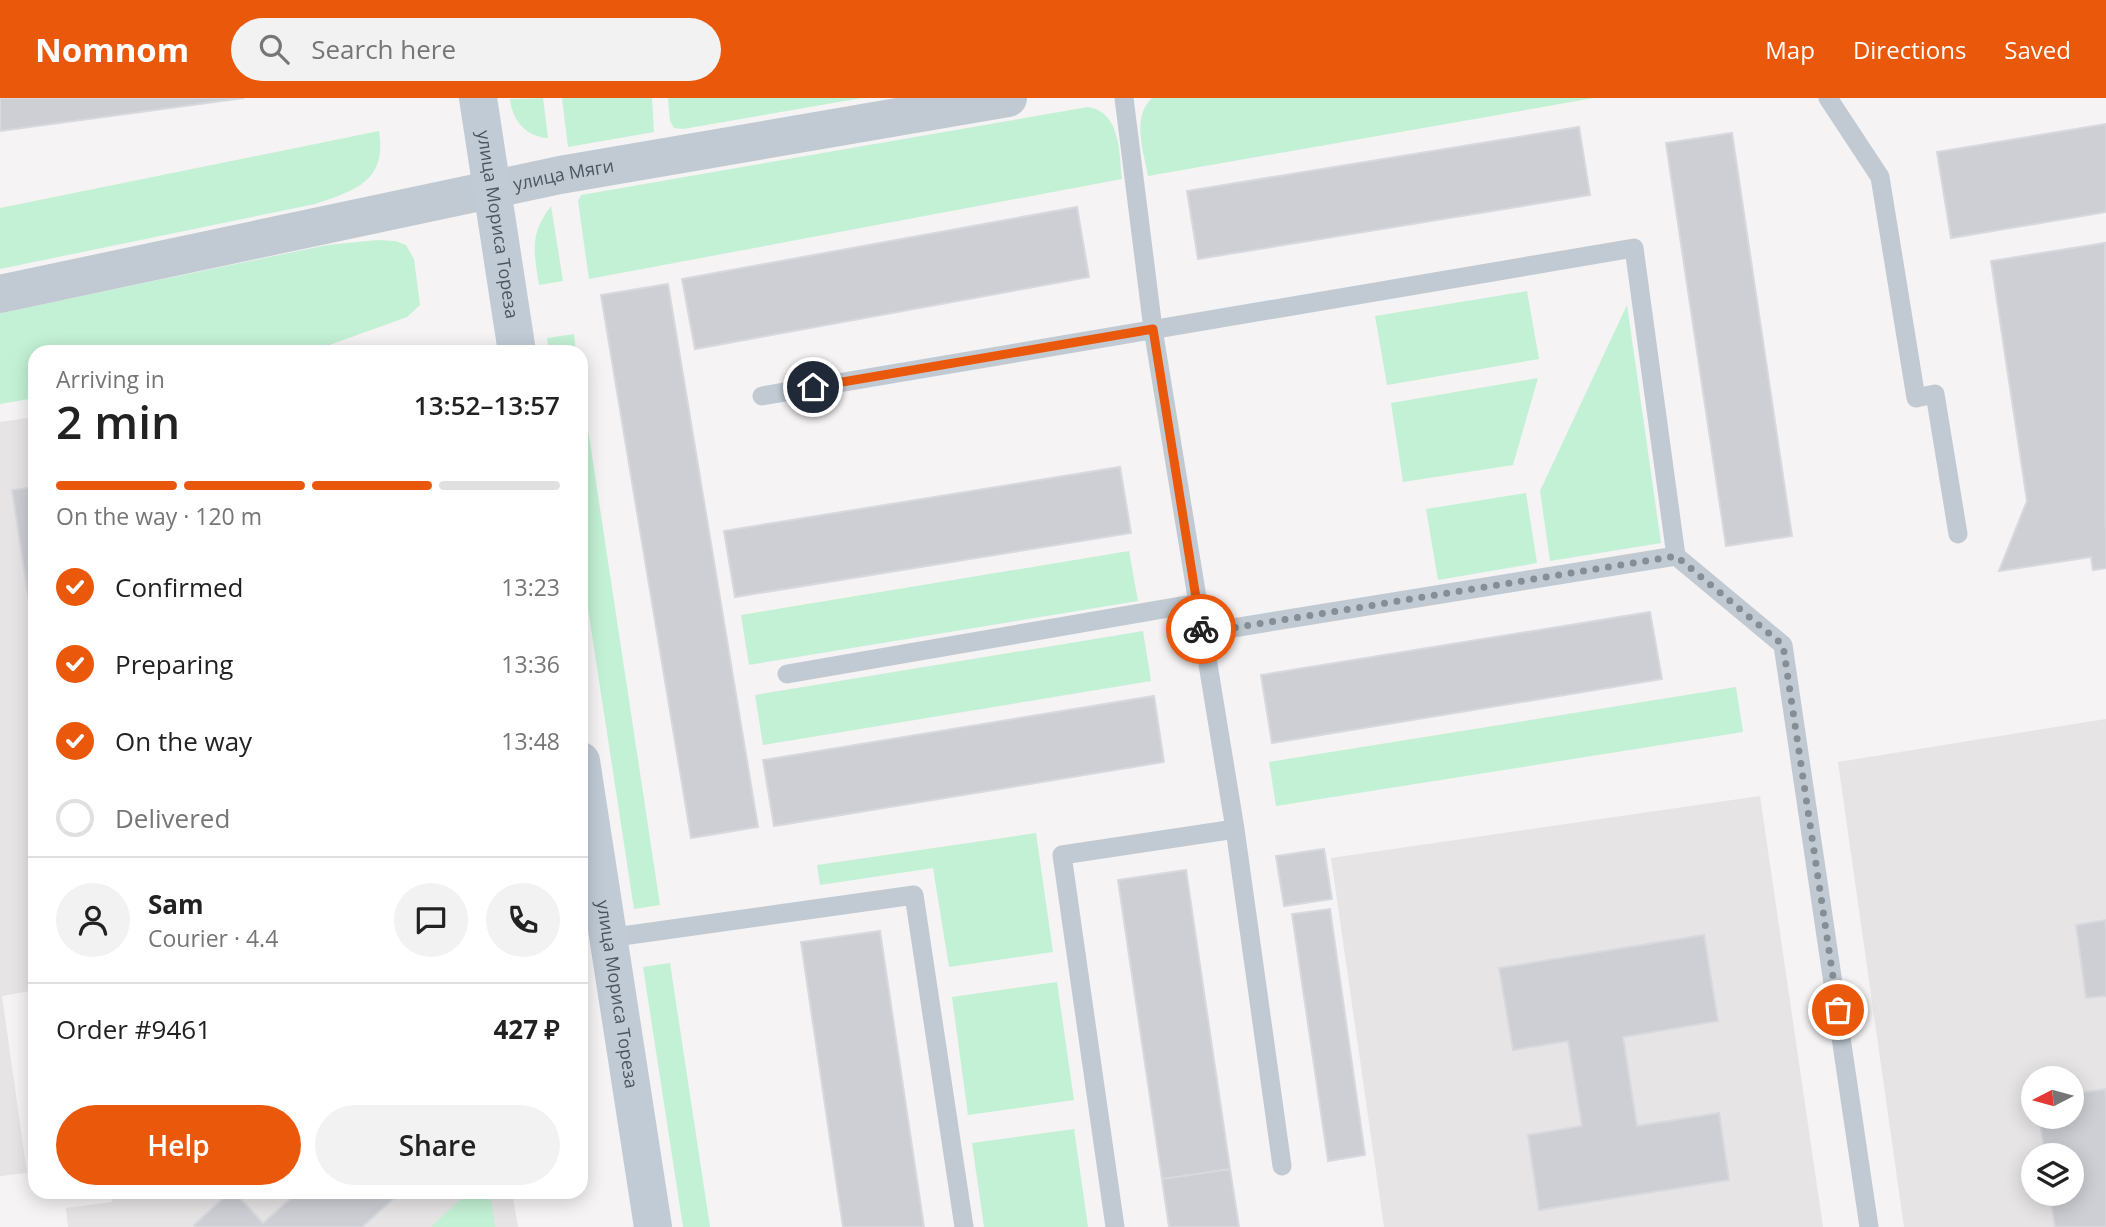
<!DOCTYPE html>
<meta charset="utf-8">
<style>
:root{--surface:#fff;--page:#f2f2f2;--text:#222;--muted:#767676;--line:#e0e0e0;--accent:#ea580c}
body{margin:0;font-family:"Open Sans",sans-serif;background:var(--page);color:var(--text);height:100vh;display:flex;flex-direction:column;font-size:26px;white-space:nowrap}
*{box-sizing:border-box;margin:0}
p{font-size:23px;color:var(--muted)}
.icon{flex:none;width:38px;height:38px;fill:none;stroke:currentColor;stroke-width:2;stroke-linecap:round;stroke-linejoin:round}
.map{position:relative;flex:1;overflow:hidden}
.drawer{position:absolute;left:28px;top:247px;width:560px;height:854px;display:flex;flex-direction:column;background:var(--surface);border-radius:21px;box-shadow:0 4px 18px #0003}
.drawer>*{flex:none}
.needle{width:46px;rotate:264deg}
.fabs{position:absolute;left:2021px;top:968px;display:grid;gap:14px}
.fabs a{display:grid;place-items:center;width:63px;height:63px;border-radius:50%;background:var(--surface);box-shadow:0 4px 18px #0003;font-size:35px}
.pin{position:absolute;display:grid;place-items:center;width:60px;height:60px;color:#fff;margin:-30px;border:4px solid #fff;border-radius:50%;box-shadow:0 2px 7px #0007}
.courier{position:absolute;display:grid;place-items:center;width:70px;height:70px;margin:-35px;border:5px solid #ea580c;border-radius:50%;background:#fff;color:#222;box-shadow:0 2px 9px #0007}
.summary em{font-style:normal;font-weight:600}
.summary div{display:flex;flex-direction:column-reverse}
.summary{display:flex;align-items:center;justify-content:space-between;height:119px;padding:0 28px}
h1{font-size:46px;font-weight:600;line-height:52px}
.bar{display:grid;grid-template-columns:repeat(4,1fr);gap:10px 7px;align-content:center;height:84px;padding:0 28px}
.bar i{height:9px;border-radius:5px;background:var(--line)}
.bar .on{background:var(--accent)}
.bar p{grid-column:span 4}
.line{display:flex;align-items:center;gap:18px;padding:0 28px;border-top:2px solid var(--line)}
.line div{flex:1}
.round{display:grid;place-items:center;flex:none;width:74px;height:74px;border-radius:37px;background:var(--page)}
ol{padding:0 28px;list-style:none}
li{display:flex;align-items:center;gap:21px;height:77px}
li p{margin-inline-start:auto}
li .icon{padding:7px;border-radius:50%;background:var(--accent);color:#fff;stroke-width:4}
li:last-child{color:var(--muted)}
li i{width:38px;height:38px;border:4px solid var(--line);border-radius:50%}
.button{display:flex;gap:14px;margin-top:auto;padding:14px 28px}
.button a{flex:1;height:80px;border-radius:42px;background:var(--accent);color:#fff;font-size:28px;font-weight:600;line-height:80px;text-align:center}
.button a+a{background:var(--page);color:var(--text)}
header{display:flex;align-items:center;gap:42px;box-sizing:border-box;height:98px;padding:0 35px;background:var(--accent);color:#fff}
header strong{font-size:33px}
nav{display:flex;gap:38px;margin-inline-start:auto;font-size:24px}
.search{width:490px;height:63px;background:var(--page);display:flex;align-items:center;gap:18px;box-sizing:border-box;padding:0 24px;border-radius:38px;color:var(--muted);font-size:26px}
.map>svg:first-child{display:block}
.education{fill:#e6e4e5;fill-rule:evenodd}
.green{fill:#c3f1d5}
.building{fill:#cdcfd5;stroke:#d7d9de;stroke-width:2}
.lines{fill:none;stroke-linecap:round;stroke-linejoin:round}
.service{stroke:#c1cad2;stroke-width:19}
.minor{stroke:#c1cad2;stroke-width:38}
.secondary{stroke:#c1cbd6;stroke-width:38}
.done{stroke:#868d94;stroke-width:7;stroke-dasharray:0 12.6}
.route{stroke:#ea580c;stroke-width:9}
.labels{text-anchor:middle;stroke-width:7;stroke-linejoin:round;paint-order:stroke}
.street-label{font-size:18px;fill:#4a5661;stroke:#fff}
</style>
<header>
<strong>Nomnom</strong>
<div class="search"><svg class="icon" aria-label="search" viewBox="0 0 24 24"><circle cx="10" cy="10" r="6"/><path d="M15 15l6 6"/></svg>Search here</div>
<nav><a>Map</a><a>Directions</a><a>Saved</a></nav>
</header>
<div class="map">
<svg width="2106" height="1129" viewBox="0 0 2106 1129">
<rect width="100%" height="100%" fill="#f5f3f3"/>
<path class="education" d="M 35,319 L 35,892 L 2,898 L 27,1075 L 0,1078 L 0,324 Z
M 2106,621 L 2106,1129 L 1904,1129 L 1838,664 ZM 2034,980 L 2072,980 L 2072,1018 L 2034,1018 ZM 2034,1057 L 2072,1057 L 2072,1096 L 2034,1096 Z
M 1760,698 L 1823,1129 L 1384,1129 L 1331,760 Z
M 111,1094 L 512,1094 L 518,1129 L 68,1129 L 66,1110 L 112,1104 Z"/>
<path class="green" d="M 543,0 L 548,40 C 526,39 512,22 510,1 Z
M 562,0 L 652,0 L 654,34 L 568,49 Z
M 668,0 L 862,0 L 683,31 L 674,30 L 670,23 Z
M 1152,0 L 1594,0 L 1148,78 C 1144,54 1131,20 1152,0 Z
M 1088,9 C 1121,14 1119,55 1122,81 L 589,181 L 578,103 L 581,97 Z
M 379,33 C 387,83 356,92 315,106 L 0,171 L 0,110 Z
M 551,108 L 563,183 L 539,187 C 534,153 529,137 551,108 Z
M 378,142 L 395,143 L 406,147 L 414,161 L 420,207 L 407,219 L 310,254 L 35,254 L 35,300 L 0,306 L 0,215 L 327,147 Z
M 1527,193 L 1539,261 L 1387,287 L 1375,218 Z
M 1627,207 L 1661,445 L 1550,463 L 1540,393 Z
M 574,236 L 576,254 L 549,254 L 547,240 Z
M 1538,280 L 1513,367 L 1403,384 L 1391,305 Z
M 581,285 L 660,807 L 634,811 L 581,465 Z
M 1526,395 L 1537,465 L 1438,482 L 1426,411 Z
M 1129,453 L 1138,503 L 749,567 L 741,517 Z
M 1143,533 L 1151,583 L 763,647 L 755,597 Z
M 1736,589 L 1743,634 L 1276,708 L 1269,664 Z
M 1036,735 L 1053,854 L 949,869 L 933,770 L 820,787 L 817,767 Z
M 670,865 L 710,1129 L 683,1129 L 643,869 Z
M 1057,884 L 1074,1002 L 968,1017 L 952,899 Z
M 1074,1031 L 1088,1129 L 984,1129 L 972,1045 Z
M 468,1094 L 490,1094 L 495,1129 L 431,1129 Z"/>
<path class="building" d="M 0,0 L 244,0 L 0,33 Z
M 2106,26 L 2106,114 L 1951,140 L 1937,54 Z
M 1579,29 L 1590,97 L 1198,161 L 1187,93 Z
M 1732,35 L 1792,438 L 1726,448 L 1666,45 Z
M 1077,109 L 1089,179 L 695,251 L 682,181 Z
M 2105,145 L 2106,470 L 2093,472 L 2091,459 L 1999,473 L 2027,403 L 1991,163 Z
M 668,186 L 758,729 L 691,740 L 601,197 Z
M 1120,369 L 1131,435 L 735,499 L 724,433 Z
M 35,389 L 35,542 L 12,392 Z
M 1650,514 L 1662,581 L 1272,645 L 1261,577 Z
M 1154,598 L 1164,664 L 774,728 L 763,662 Z
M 1324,751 L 1332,801 L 1284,808 L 1276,758 Z
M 1186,772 L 1230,1071 L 1162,1081 L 1118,782 Z
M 1330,811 L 1365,1057 L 1328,1063 L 1292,816 Z
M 2106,822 L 2106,898 L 2086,900 L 2076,827 Z
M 880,833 L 924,1129 L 843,1129 L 801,844 Z
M 1704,837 L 1718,923 L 1623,939 L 1637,1028 L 1719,1015 L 1729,1082 L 1539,1112 L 1528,1037 L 1582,1028 L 1568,943 L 1513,952 L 1499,870 Z
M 2106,991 L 2106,1129 L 2055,1129 L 2050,1096 L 2072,1096 L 2072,1057 L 2045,1057 L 2039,1018 L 2072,1018 L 2072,996 Z
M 1230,1071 L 1239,1129 L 1169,1129 L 1162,1081 Z
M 230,1094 L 234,1094 L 263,1125 L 298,1094 L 401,1094 L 362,1129 L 195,1129 L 194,1127 Z"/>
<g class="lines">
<path class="service" d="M 1828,0 L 1880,79 L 1916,300 L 1935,296 L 1958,436
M 762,298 L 1634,150 L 1676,458 L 1202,535
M 1676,458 L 1783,547 L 1869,1129
M 787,576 L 1198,505
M 1235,731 L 1282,1068
M 608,840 L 914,797 L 964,1129
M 1115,1129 L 1062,757 L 1235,731 L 1153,231 L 1124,0"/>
<path class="minor" id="s1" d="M 0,196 L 560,77 L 1008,0"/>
<g class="secondary">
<path id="s2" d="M 478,0 L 517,254"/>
<path id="s3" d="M 581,663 L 653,1129"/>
</g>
</g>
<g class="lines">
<path class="done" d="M 1201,531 L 1202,535 L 1676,458 L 1783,547 L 1838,912"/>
<path class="route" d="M 813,289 L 1153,231 L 1201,531"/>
</g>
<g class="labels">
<g class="street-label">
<text dy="6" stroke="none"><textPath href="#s1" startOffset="576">улица Мяги</textPath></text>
<text dy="6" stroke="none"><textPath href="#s2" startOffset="128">улица Мориса Тореза</textPath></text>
<text dy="6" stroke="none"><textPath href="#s3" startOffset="236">улица Мориса Тореза</textPath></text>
</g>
</g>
</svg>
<div class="fabs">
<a><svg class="needle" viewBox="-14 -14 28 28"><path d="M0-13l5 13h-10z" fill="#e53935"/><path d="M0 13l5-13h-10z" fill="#767676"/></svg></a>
<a><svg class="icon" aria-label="layers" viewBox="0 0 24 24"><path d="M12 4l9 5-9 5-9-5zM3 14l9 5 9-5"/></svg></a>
</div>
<div class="pin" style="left:1838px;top:912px;background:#ea580c"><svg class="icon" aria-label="bag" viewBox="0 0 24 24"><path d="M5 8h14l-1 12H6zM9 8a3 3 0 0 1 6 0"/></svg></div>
<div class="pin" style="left:813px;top:289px;background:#1f2937"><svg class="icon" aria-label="home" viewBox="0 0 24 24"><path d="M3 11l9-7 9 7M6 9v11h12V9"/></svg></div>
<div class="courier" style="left:1201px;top:531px"><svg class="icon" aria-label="bike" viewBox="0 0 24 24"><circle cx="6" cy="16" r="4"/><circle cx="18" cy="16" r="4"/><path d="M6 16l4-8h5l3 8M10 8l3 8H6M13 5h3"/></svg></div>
<section class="drawer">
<div class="summary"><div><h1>2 min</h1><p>Arriving in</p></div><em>13:52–13:57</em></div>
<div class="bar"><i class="on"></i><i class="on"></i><i class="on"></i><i></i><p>On the way · 120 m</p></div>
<ol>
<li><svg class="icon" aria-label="check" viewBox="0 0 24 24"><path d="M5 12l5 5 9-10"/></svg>Confirmed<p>13:23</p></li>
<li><svg class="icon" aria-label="check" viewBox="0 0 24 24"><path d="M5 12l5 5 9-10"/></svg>Preparing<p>13:36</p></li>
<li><svg class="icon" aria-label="check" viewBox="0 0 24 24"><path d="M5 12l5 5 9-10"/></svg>On the way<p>13:48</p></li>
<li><i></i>Delivered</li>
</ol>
<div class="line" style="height:126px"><a class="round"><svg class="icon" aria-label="person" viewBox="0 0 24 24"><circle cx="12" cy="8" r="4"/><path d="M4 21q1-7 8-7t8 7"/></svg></a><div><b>Sam</b><p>Courier · 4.4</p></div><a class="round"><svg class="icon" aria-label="chat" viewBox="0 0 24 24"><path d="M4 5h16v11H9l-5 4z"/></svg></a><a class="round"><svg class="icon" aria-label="phone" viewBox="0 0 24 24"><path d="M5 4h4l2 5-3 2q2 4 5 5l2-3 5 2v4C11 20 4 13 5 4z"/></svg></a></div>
<div class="line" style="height:91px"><div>Order #9461</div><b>427 ₽</b></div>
<div class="button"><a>Help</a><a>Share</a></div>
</section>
</div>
